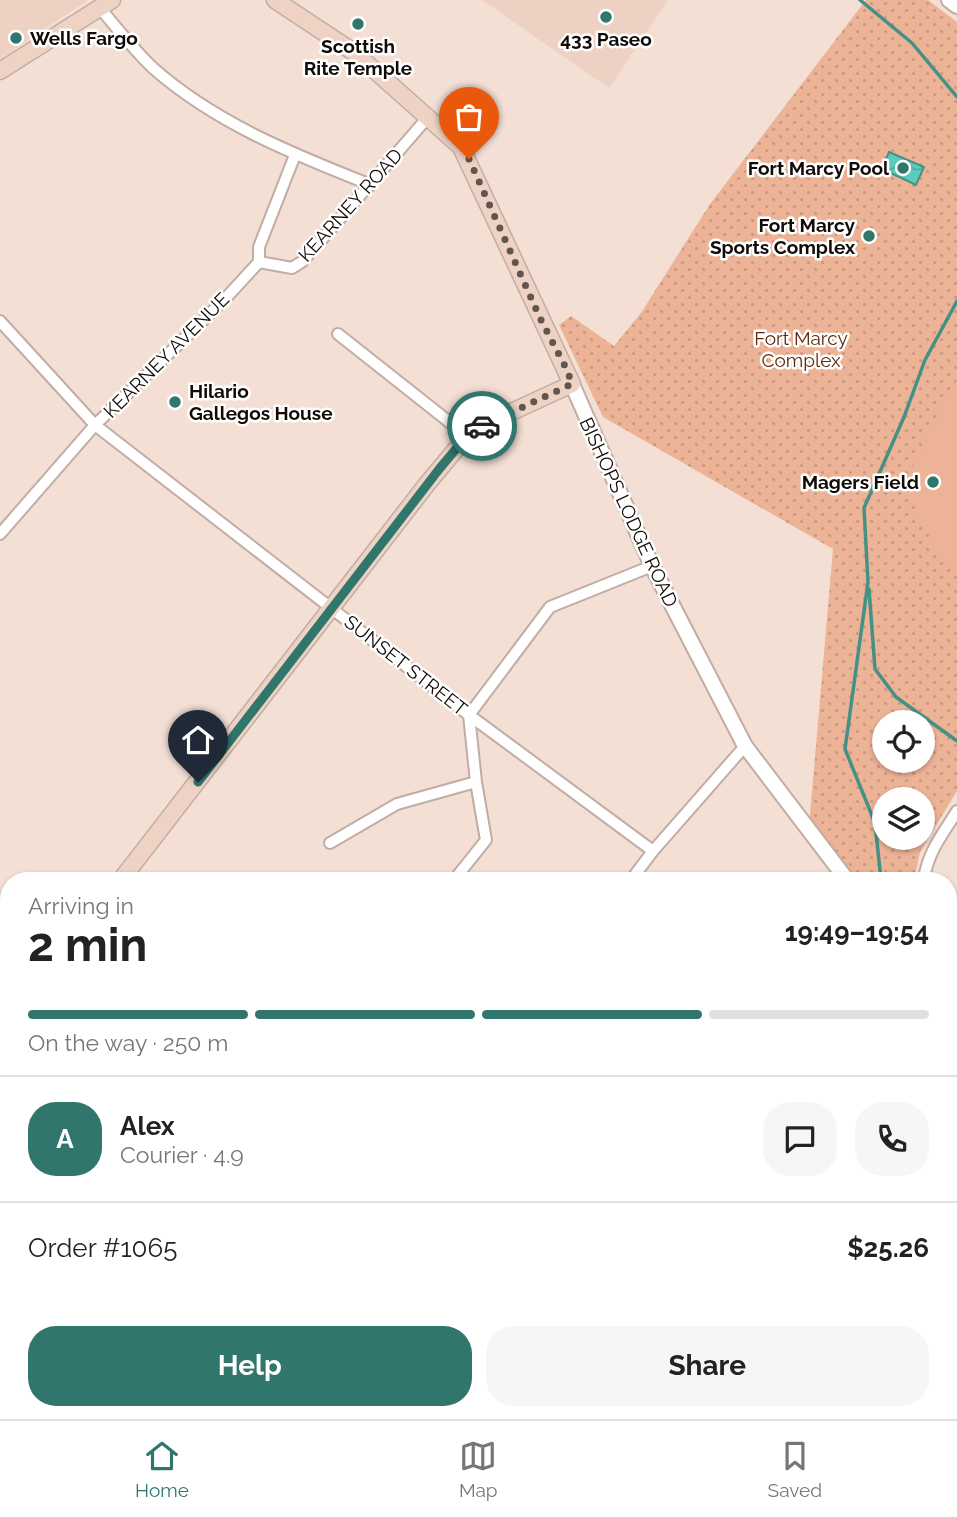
<!DOCTYPE html>
<meta charset="utf-8">
<style>
:root{--surface:#fff;--page:#f6f6f6;--text:#222;--muted:#767676;--line:#e0e0e0;--accent:#30766d}
body{margin:0;font-family:Raleway,sans-serif;background:var(--page);color:var(--text);height:100vh;display:flex;flex-direction:column;font-size:26px;white-space:nowrap}
*{box-sizing:border-box;margin:0}
p{font-size:23px;color:var(--muted)}
.icon{flex:none;width:38px;height:38px;fill:none;stroke:currentColor;stroke-width:2;stroke-linecap:round;stroke-linejoin:round}
.map{position:relative;flex:1;overflow:hidden}
.side{position:absolute;left:0px;top:872px;width:957px;height:548px;display:flex;flex-direction:column;background:var(--surface);border-radius:28px 28px 0 0;box-shadow:0 2px 5px #0004}
.side>*{flex:none}
.buttons{position:absolute;left:872px;top:710px;display:grid;gap:14px}
.buttons a{display:grid;place-items:center;width:63px;height:63px;border-radius:50%;background:var(--surface);box-shadow:0 2px 5px #0004;font-size:35px}
.pin{position:absolute;display:grid;place-items:center;width:60px;height:60px;color:#fff;margin:-72px -30px;border-radius:50% 50% 50% 0;rotate:-45deg;box-shadow:0 0 7px #0007}
.pin .icon{rotate:45deg}
.courier{position:absolute;display:grid;place-items:center;width:70px;height:70px;margin:-35px;border:5px solid #30766d;border-radius:50%;background:#fff;color:#222;box-shadow:0 2px 9px #0007}
.summary em{font-style:normal;font-weight:700}
.summary div{display:flex;flex-direction:column-reverse}
.summary{display:flex;align-items:center;justify-content:space-between;height:119px;padding:0 28px}
h1{font-size:46px;font-weight:700;line-height:52px}
.bar{display:grid;grid-template-columns:repeat(4,1fr);gap:10px 7px;align-content:center;height:84px;padding:0 28px}
.bar i{height:9px;border-radius:5px;background:var(--line)}
.bar .on{background:var(--accent)}
.bar p{grid-column:span 4}
.line{display:flex;align-items:center;gap:18px;padding:0 28px;border-top:2px solid var(--line)}
.line div{flex:1}
.round{display:grid;place-items:center;flex:none;width:74px;height:74px;border-radius:28px;background:var(--page)}
.primary-button{display:flex;gap:14px;margin-top:auto;padding:14px 28px}
.primary-button a{flex:1;height:80px;border-radius:28px;background:var(--accent);color:#fff;font-size:28px;font-weight:700;line-height:80px;text-align:center}
.primary-button a+a{background:var(--page);color:var(--text)}
.menu{display:flex;justify-content:space-around;align-items:center;height:98px;border-top:2px solid var(--line);background:var(--surface);font-size:19px;color:var(--muted)}
.menu a{display:grid;justify-items:center;gap:4px}
.menu .on{color:var(--accent)}
.map>svg:first-child{display:block}
.built{fill:#edd1c3}
.park{fill:url(#park-dots);fill-rule:evenodd}
.garden{fill:#ecb396}
.water{fill:url(#water-waves);stroke:#469186;stroke-width:2}
.lines{fill:none;stroke-linecap:round;stroke-linejoin:round}
.stream{stroke:#469186;stroke-width:3.5}
.minor-casing{stroke:#c1ada4;stroke-width:14}
.tertiary-casing{stroke:#c1ada4;stroke-width:18}
.secondary-casing{stroke:#c1ada4;stroke-width:19}
.minor{stroke:#fff;stroke-width:10}
.tertiary{stroke:#fff;stroke-width:14}
.secondary{stroke:#eed3c4;stroke-width:16}
.done{stroke:#605550;stroke-width:7;stroke-dasharray:0 12.6}
.route{stroke:#30766d;stroke-width:9}
.poi-dot{fill:#30766d;stroke:#fff;stroke-width:2.5}
.labels{text-anchor:middle;stroke-width:5;stroke-linejoin:round;paint-order:stroke}
.poi-label{font-size:19px;font-weight:bold;fill:#110b08;stroke:#fff;text-anchor:end}
.street-label{font-size:19px;fill:#110b08;stroke:#fff}
.park-label{font-size:19px;fill:#5c2c11;stroke:#fff}
</style>
<div class="map">
<svg width="957" height="1419" viewBox="0 0 957 1419">
<defs>
<pattern id="park-dots" width="8" height="8" patternUnits="userSpaceOnUse" patternTransform="scale(1.75)"><rect width="8" height="8" fill="#ecb396"/><path d="M2 2h.1M6 6h.1" fill="none" stroke="#c99980" stroke-width="1.8" stroke-linecap="round"/></pattern>
<pattern id="water-waves" width="16" height="10" patternUnits="userSpaceOnUse" patternTransform="scale(1.75)"><rect width="16" height="10" fill="#5dcbbc"/><path d="M0 5q4-4 8 0t8 0" fill="none" stroke="#50ada0"/></pattern>
</defs>
<rect width="100%" height="100%" fill="#f4dfd5"/>
<path class="built" d="M 0,0 L 88,0 L 0,59 Z
M 482,0 L 668,0 L 609,88 Z"/>
<path class="park" d="M 866,0 L 928,0 L 957,22 L 957,791 L 920,852 L 914,880 L 854,880 L 809,826 L 833,549 L 603,417 L 559,325 L 571,316 L 614,346 L 641,313 L 710,204 ZM 884,723 L 922,723 L 922,761 L 884,761 ZM 884,800 L 922,800 L 922,838 L 884,838 Z"/>
<path class="garden" d="M 957,380 L 957,575 L 937,553 L 908,490 L 909,473 L 942,405 Z"/>
<path class="water" d="M 889,152 L 924,167 L 916,185 L 882,169 Z"/>
<g class="lines">
<path class="stream" d="M 860,0 L 912,43 L 957,97
M 869,589 L 875,669 L 896,697 L 957,741
M 881,880 L 875,823 L 845,749 L 868,582 L 864,508 L 904,417 L 925,360 L 957,301
M 775,1410 L 776,1419"/>
<defs>
<path id="minor" d="M 99,7 C 117,28 134,50 153,68 C 215,123 295,155 371,185
M 259,262 L 292,268 L 303,261 L 429,116
M 0,321 L 95,425 L 469,715 L 653,851
M 338,334 L 467,436
M 0,534 L 95,425 L 224,300 L 259,262 L 259,247 L 295,155
M 330,843 L 397,804 L 476,782
M 454,880 L 486,840 L 476,782 L 469,715 L 550,607 L 652,566
M 631,880 L 653,851 L 745,746
M 924,880 C 927,853 943,834 957,811
M 0,972 L 9,974
M 948,1047 L 957,1034
M 693,1410 L 695,1419
M 871,1410 L 872,1419
M 181,1419 L 183,1410
M 621,1419 L 629,1410"/>
<path id="tertiary" d="M 949,0 L 957,6
M 572,384 L 652,566 L 745,746 L 847,880
M 948,1001 L 957,1011"/>
<path id="secondary" d="M 0,71 L 112,0
M 121,880 L 427,484 L 467,436 L 477,428 L 572,384 L 461,147 L 355,53 L 275,0
M 0,1048 L 9,1034"/>
</defs>
<use href="#minor" class="minor-casing"/>
<use href="#tertiary" class="tertiary-casing"/>
<use href="#secondary" class="secondary-casing"/>
<use href="#minor" class="minor"/>
<use href="#tertiary" class="tertiary"/>
<use href="#secondary" class="secondary"/>
</g>
<g class="lines">
<path class="done" d="M 469,159 L 540,318 L 567,370 L 572,384 L 482,426"/>
<path class="route" d="M 198,782 L 440,468 L 467,436 L 482,426"/>
</g>
<g class="poi-dot">
<circle cx="606" cy="17" r="7"/>
<circle cx="358" cy="24" r="7"/>
<circle cx="16" cy="38" r="7"/>
<circle cx="903" cy="168" r="7"/>
<circle cx="869" cy="236" r="7"/>
<circle cx="175" cy="402" r="7"/>
<circle cx="933" cy="482" r="7"/>
</g>
<g class="labels">
<g class="poi-label">
<text x="30" y="45" text-anchor="start">Wells Fargo</text>
<text x="606" y="46" text-anchor="middle">433 Paseo</text>
<text x="358" y="53" text-anchor="middle">Scottish<tspan x="358" dy="22">Rite Temple</tspan></text>
<text x="889" y="175">Fort Marcy Pool</text>
<text x="855" y="232">Fort Marcy<tspan x="855" dy="22">Sports Complex</tspan></text>
<text x="189" y="398" text-anchor="start">Hilario<tspan x="189" dy="22">Gallegos House</tspan></text>
<text x="919" y="489">Magers Field</text>
</g>
<g class="street-label">
<text transform="translate(350 205) rotate(-48)" y="7">KEARNEY ROAD</text>
<text transform="translate(166 355) rotate(-45)" y="7">KEARNEY AVENUE</text>
<text transform="translate(629 512) rotate(65)" y="7">BISHOPS LODGE ROAD</text>
<text transform="translate(406 665) rotate(38)" y="7">SUNSET STREET</text>
</g>
<g class="park-label">
<text x="801" y="345">Fort Marcy<tspan x="801" dy="22">Complex</tspan></text>
</g>
</g>
</svg>
<div class="buttons">
<a><svg class="icon" aria-label="locate" viewBox="0 0 24 24"><circle cx="12" cy="12" r="6"/><path d="M12 2v4M12 18v4M2 12h4M18 12h4"/></svg></a>
<a><svg class="icon" aria-label="layers" viewBox="0 0 24 24"><path d="M12 4l9 5-9 5-9-5zM3 14l9 5 9-5"/></svg></a>
</div>
<div class="pin" style="left:469px;top:159px;background:#ea580c"><svg class="icon" aria-label="bag" viewBox="0 0 24 24"><path d="M5 8h14l-1 12H6zM9 8a3 3 0 0 1 6 0"/></svg></div>
<div class="pin" style="left:198px;top:782px;background:#1f2937"><svg class="icon" aria-label="home" viewBox="0 0 24 24"><path d="M3 11l9-7 9 7M6 9v11h12V9"/></svg></div>
<div class="courier" style="left:482px;top:426px"><svg class="icon" aria-label="car" viewBox="0 0 24 24"><path d="M5 17H2v-5l4-1 3-4h7l3 4 3 1v5h-3M9 17h6M6 11h13"/><circle cx="7" cy="17" r="2"/><circle cx="17" cy="17" r="2"/></svg></div>
<section class="side">
<div class="summary"><div><h1>2 min</h1><p>Arriving in</p></div><em>19:49–19:54</em></div>
<div class="bar"><i class="on"></i><i class="on"></i><i class="on"></i><i></i><p>On the way · 250 m</p></div>
<div class="line" style="height:126px"><b class="round" style="background:var(--accent);color:#fff">A</b><div><b>Alex</b><p>Courier · 4.9</p></div><a class="round"><svg class="icon" aria-label="chat" viewBox="0 0 24 24"><path d="M4 5h16v11H9l-5 4z"/></svg></a><a class="round"><svg class="icon" aria-label="phone" viewBox="0 0 24 24"><path d="M5 4h4l2 5-3 2q2 4 5 5l2-3 5 2v4C11 20 4 13 5 4z"/></svg></a></div>
<div class="line" style="height:91px"><div>Order #1065</div><b>$25.26</b></div>
<div class="primary-button"><a>Help</a><a>Share</a></div>
</section>
</div>
<nav class="menu">
<a class="on"><svg class="icon" aria-label="home" viewBox="0 0 24 24"><path d="M3 11l9-7 9 7M6 9v11h12V9"/></svg>Home</a>
<a><svg class="icon" aria-label="map" viewBox="0 0 24 24"><path d="M3 6l6-2 6 2 6-2v14l-6 2-6-2-6 2zM9 4v14M15 6v14"/></svg>Map</a>
<a><svg class="icon" aria-label="saved" viewBox="0 0 24 24"><path d="M7 4h10v16l-5-4-5 4z"/></svg>Saved</a>
</nav>
